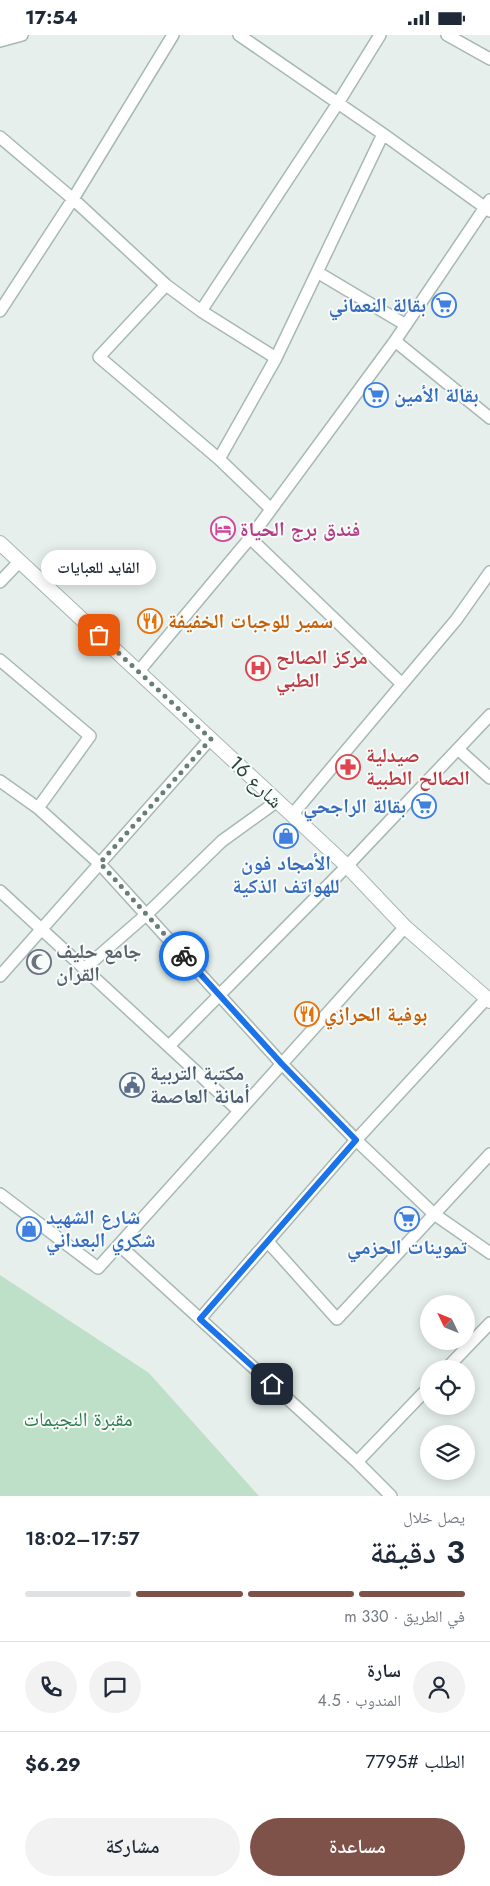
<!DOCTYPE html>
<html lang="ar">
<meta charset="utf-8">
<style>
:root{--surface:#fff;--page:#f2f2f3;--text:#1f2937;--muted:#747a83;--line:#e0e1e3;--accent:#7f5249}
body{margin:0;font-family:Jost,"Noto Naskh Arabic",sans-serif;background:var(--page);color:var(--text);direction:rtl;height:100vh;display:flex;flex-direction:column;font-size:19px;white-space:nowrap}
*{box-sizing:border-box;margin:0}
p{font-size:16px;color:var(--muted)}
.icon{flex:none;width:28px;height:28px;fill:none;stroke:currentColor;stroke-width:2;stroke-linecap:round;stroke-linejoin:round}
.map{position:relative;height:1461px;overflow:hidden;direction:ltr}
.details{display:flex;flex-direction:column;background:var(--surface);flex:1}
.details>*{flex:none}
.needle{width:32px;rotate:313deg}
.controls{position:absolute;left:420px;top:1260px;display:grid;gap:10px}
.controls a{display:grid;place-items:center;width:55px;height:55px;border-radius:50%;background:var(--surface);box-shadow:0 2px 12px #0003;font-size:25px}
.pin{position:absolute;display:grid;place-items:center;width:42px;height:42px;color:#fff;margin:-21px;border-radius:10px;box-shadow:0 2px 8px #0006}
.courier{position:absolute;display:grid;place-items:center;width:50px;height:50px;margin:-25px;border:4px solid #1a73e8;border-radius:50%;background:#fff;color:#222;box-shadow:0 1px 6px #0007}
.bubble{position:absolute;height:35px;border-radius:18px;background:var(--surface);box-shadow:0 2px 12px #0003;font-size:16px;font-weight:600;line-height:35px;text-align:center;direction:rtl}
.headline em{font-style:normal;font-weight:600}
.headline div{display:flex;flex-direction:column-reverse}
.headline{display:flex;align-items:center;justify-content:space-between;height:85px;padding:0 25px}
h1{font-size:32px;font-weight:600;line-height:38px}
.bar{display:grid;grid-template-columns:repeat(4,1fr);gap:8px 5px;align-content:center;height:60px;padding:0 25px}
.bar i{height:6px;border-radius:4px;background:var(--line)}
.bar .current{background:var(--accent)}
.bar p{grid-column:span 4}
.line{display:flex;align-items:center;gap:12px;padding:0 25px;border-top:1px solid var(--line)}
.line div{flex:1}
.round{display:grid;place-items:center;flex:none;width:52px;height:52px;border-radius:26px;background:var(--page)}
.cta{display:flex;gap:10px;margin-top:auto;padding:10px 25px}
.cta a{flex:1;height:58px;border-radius:30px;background:var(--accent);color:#fff;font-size:20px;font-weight:600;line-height:58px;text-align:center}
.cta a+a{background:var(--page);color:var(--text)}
.status{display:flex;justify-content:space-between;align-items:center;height:35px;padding:0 25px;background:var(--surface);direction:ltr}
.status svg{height:14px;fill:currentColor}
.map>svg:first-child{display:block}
.green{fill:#bfe0c8}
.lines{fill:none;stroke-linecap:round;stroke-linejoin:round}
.minor-casing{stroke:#a8b8b2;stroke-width:14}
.tertiary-casing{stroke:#a8b8b2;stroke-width:16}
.minor{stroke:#fff;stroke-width:11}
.tertiary{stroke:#fff;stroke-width:14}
.done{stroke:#687f78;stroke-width:5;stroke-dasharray:0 9}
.route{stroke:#1a73e8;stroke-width:6}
.labels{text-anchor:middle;stroke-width:4;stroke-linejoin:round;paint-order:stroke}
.shop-label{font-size:20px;font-weight:bold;fill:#366cbe;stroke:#f7fbf9;text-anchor:end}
.hotel-label{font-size:20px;font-weight:bold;fill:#b23c85;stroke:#f7fbf9;text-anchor:start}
.food-label{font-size:20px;font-weight:bold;fill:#c56008;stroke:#f7fbf9;text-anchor:start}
.health-label{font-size:20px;font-weight:bold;fill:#be3a42;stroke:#f7fbf9;text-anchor:start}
.street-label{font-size:20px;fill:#24423a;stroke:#f7fbf9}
.worship-label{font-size:20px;font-weight:bold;fill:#5b616d;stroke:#f7fbf9;text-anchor:start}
.service-label{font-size:20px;font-weight:bold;fill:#4e5e75;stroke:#f7fbf9;text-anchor:start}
.park-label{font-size:20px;fill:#2d7a4b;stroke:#f7fbf9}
</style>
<div class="status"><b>17:54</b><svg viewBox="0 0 49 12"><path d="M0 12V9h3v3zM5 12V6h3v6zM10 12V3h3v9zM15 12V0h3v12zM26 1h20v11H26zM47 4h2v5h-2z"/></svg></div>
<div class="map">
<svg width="490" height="1461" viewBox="0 0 490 1461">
<rect width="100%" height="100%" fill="#e6efeb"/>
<path class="green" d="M 0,1240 L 149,1338 L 259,1461 L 0,1461 Z"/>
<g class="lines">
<defs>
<path id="minor" d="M 239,0 L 383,99 L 490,176
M 447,0 L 490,24
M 0,6 L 22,0
M 0,102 L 73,164 L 166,250 L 201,276 L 276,323
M 317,237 L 406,290
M 166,250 L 99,322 L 219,424 L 271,474
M 0,276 L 73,164 L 173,0
M 201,276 L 338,68 L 380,0
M 395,306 L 490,383
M 219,424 L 276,323 L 383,99
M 250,503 L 402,649
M 0,547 L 19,527
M 0,625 L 90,701 L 38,773
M 139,636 L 250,503 L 395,306 L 490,165
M 459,715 L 490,743
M 0,746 L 38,773 L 100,829 L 282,1029 L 356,1105 L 434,1179 L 490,1218
M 292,780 L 456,585 L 490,537
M 0,856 L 239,1076
M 85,933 L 147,879 L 222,806 L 276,767
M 0,941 L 211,703
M 169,1011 L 347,831 L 490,680
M 0,1159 L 98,1233 L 405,892
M 268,1207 L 337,1284 L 490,1119
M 119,1210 L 357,1427 L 391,1461
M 200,1284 L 356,1105 L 487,963
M 446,1334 L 490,1288
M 357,1427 L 429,1352"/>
<path id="tertiary" d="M 0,508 L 347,831 L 405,892 L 490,966"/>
</defs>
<use href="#minor" class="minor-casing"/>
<use href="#tertiary" class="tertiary-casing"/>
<use href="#minor" class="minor"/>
<use href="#tertiary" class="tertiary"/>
</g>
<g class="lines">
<path class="done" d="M 99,600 L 211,704 L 100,828 L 184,921"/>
<path class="route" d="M 184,921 L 282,1029 L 356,1105 L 200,1284 L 272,1349"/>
</g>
<defs>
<symbol id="supermarket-ring" viewBox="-11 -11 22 22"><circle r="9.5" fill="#f7fbf9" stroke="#3f7fe0" stroke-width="1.5"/><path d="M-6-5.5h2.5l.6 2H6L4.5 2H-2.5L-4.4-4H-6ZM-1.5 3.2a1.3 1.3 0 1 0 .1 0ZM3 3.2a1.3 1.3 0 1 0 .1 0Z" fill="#3f7fe0"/></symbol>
<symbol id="hotel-ring" viewBox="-11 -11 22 22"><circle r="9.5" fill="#f7fbf9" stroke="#d1479c" stroke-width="1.5"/><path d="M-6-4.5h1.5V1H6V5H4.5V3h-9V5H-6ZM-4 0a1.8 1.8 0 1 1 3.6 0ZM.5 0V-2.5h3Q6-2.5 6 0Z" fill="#d1479c"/></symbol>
<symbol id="restaurant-ring" viewBox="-11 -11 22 22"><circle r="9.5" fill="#f7fbf9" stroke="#e8710a" stroke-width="1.5"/><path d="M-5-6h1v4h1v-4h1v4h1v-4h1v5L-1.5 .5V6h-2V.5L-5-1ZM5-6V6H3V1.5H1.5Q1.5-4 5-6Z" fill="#e8710a"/></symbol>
<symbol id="hospital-ring" viewBox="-11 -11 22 22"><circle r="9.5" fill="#f7fbf9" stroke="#e0444e" stroke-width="1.5"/><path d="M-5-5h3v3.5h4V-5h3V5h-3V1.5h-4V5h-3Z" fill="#e0444e"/></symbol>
<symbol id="pharmacy-ring" viewBox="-11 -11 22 22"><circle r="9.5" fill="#f7fbf9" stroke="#e0444e" stroke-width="1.5"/><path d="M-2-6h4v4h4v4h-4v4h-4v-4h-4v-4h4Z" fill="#e0444e"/></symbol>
<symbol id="shop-ring" viewBox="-11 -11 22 22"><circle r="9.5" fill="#f7fbf9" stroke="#3f7fe0" stroke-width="1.5"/><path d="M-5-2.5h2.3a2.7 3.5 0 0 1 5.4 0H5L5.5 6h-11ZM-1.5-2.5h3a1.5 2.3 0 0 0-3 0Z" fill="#3f7fe0"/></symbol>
<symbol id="mosque-ring" viewBox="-11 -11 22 22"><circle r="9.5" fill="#f7fbf9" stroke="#6b7280" stroke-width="1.5"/><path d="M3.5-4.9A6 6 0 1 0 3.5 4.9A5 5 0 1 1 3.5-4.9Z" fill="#6b7280"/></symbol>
<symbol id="civic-ring" viewBox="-11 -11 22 22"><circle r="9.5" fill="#f7fbf9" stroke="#5c6f8a" stroke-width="1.5"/><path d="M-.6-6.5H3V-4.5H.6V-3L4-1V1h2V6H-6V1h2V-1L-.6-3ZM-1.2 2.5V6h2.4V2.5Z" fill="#5c6f8a"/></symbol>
</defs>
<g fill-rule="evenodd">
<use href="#supermarket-ring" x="430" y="256" width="28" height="28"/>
<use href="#supermarket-ring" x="362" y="346" width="28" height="28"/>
<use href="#hotel-ring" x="209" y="480" width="28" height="28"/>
<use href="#restaurant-ring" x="136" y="572" width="28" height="28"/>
<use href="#hospital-ring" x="244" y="619" width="28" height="28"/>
<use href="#pharmacy-ring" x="334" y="718" width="28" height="28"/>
<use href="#supermarket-ring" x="410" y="757" width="28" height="28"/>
<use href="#shop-ring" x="272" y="787" width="28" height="28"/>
<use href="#mosque-ring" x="25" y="913" width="28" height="28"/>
<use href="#restaurant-ring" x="293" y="965" width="28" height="28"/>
<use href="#civic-ring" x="118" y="1036" width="28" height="28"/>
<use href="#supermarket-ring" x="393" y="1170" width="28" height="28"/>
<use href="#shop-ring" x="15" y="1180" width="28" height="28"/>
</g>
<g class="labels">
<g class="shop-label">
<text x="426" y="277">بقالة النعماني</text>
<text x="394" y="367" text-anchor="start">بقالة الأمين</text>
<text x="406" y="778">بقالة الراجحي</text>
<text x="286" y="835" text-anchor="middle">الأمجاد فون<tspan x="286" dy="23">للهواتف الذكية</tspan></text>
<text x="46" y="1189" text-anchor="start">شارع الشهيد<tspan x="46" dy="23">شكري البعداني</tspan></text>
<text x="407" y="1219" text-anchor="middle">تموينات الحزمي</text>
</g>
<g class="hotel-label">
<text x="240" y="501">فندق برج الحياة</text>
</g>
<g class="food-label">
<text x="168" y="593">سمير للوجبات الخفيفة</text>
<text x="324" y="986">بوفية الحرازي</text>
</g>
<g class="health-label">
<text x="276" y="629">مركز الصالح<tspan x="276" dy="23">الطبي</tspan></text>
<text x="366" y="727">صيدلية<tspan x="366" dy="23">الصالح الطبية</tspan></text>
</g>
<g class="street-label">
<text transform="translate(256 747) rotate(44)" y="7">شارع 16</text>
</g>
<g class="worship-label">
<text x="56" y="923">جامع حليف<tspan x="56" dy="23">القران</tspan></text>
</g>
<g class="service-label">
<text x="150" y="1045">مكتبة التربية<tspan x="150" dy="23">أمانة العاصمة</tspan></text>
</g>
<g class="park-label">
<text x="78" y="1391">مقبرة النجيمات</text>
</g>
</g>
</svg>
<div class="controls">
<a><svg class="needle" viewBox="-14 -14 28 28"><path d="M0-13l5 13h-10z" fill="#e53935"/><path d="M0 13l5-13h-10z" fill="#747a83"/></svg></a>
<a><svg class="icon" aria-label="locate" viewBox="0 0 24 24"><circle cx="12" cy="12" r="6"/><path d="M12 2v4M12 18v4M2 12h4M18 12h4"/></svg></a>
<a><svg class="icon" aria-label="layers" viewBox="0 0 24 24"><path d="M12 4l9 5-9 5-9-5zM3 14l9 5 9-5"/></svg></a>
</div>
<div class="pin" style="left:99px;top:600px;background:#ea580c"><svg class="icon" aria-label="bag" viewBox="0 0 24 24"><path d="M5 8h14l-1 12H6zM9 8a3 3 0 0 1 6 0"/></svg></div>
<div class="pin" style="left:272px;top:1349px;background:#1f2937"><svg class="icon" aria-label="home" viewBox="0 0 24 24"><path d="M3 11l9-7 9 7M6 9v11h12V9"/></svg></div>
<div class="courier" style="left:184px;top:921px"><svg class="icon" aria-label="bike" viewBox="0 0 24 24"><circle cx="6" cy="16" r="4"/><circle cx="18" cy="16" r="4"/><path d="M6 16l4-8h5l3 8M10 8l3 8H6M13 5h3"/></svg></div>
<div class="bubble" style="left:41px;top:515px;width:115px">الفايد للعبايات</div>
</div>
<section class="details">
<div class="headline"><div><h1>3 دقيقة</h1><p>يصل خلال</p></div><em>17:57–18:02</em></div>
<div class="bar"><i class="current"></i><i class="current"></i><i class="current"></i><i></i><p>في الطريق · 330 m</p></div>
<div class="line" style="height:90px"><a class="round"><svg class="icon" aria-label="person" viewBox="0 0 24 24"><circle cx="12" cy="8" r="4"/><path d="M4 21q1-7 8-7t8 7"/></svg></a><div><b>سارة</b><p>المندوب · 4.5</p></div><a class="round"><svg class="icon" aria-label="chat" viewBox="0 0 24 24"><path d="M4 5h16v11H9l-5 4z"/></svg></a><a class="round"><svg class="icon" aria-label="phone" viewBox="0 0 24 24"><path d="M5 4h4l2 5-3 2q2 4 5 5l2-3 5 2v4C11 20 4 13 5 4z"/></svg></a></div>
<div class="line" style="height:65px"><div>الطلب #7795</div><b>$6.29</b></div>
<div class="cta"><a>مساعدة</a><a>مشاركة</a></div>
</section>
